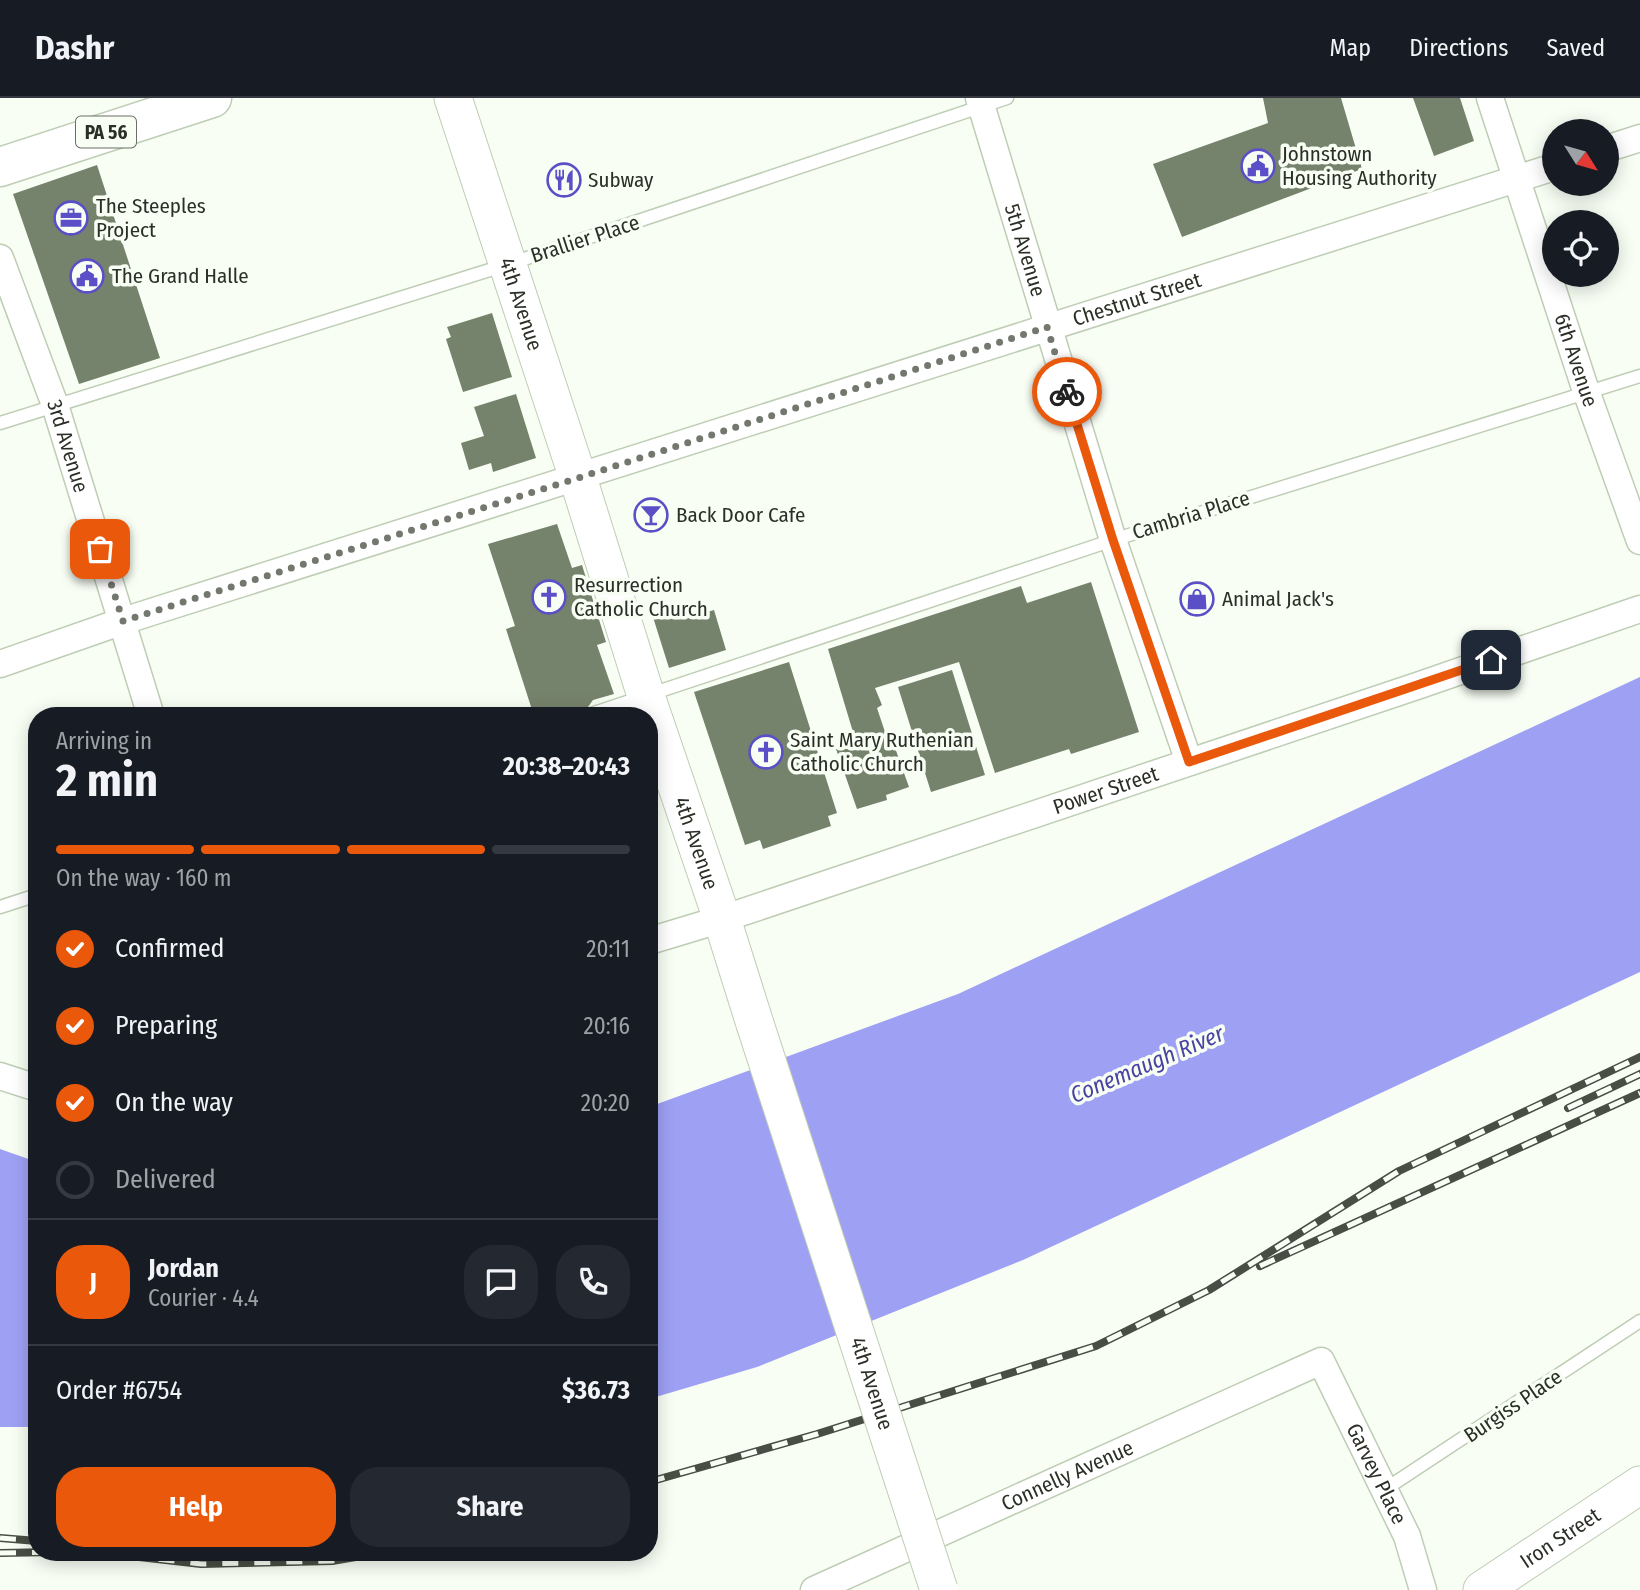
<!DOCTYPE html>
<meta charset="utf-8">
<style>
:root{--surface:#171b24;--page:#242831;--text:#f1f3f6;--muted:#9ea1a6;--line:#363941;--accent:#ea580c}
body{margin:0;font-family:"Fira Sans Condensed",sans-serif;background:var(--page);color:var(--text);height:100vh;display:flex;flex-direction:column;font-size:26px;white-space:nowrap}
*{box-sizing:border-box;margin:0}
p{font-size:23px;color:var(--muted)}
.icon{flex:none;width:38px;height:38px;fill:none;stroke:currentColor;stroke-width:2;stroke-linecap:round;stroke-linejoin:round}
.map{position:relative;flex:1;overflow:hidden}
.side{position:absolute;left:28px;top:609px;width:630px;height:854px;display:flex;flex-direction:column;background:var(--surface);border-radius:28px;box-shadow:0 4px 18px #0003}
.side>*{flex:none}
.needle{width:46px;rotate:127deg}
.controls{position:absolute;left:1542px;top:21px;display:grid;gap:14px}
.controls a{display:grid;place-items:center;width:77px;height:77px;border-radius:50%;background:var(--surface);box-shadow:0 4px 18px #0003;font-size:35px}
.pin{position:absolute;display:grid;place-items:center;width:60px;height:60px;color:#fff;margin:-30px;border-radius:14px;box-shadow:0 4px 10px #0006}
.courier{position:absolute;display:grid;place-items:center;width:70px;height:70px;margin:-35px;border:5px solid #ea580c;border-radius:50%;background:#fff;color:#222;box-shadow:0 2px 9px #0007}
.summary em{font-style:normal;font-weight:700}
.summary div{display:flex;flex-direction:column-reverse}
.summary{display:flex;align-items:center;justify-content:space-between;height:119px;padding:0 28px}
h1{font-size:46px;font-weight:700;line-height:52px}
.bar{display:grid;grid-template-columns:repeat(4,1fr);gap:10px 7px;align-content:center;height:84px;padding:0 28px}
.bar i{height:9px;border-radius:5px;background:var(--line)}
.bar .active{background:var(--accent)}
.bar p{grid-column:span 4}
.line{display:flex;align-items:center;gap:18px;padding:0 28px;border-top:2px solid var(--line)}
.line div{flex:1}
.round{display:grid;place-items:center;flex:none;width:74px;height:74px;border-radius:28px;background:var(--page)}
ol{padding:0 28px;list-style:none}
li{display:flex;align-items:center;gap:21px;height:77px}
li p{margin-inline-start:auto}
li .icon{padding:7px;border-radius:50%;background:var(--accent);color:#fff;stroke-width:4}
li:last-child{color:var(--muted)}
li i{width:38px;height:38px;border:4px solid var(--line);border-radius:50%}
.button{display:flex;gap:14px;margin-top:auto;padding:14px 28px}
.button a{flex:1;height:80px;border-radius:28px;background:var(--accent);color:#fff;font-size:28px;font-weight:700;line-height:80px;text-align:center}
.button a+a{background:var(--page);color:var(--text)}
header{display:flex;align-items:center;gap:42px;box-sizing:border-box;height:98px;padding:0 35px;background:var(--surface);border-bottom:2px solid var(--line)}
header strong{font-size:33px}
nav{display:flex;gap:38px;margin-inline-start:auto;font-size:24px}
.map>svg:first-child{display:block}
.water{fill:#9ea0f4}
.pier{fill:#f8fef4}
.building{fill:#76836c}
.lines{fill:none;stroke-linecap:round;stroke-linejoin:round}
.lane-casing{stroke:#becdb4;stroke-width:15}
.street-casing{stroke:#becdb4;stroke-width:29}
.secondary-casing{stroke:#becdb4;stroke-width:39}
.highway-casing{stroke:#becdb4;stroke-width:41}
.lane{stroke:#fff;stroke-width:12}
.street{stroke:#fff;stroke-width:26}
.secondary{stroke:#fff;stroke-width:37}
.highway{stroke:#fff;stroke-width:38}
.rail-casing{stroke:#494e45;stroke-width:8}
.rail{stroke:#f8fef4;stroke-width:5;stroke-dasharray:16;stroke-linecap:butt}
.secondary-bridge-casing{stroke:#becdb4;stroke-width:39;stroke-linecap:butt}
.secondary-bridge{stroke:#fff;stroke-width:37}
.done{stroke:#73786f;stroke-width:7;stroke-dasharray:0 12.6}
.route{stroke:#ea580c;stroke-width:9}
.labels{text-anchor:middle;stroke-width:7;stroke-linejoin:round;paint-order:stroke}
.shield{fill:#f8fef4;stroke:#686e64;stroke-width:2}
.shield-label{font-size:19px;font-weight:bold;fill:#2b3027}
.poi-label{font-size:21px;fill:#2b3027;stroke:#f8fef4;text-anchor:start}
.street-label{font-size:21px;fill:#2b3027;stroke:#f8fef4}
.water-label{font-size:23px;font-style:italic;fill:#4b43a4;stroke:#f8fef4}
</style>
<header>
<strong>Dashr</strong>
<nav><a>Map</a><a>Directions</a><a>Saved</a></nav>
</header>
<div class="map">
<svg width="1640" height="1492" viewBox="0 0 1640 1492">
<rect width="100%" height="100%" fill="#f8fef4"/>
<path class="water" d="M 1640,579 L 1640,874 L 1023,1162 L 757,1269 L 649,1301 L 649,1009 L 958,896 Z
M 0,1051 L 37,1064 L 37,1329 L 0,1329 Z"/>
<path class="pier" d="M 148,1454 L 193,1454 L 189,1491 L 145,1486 Z"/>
<path class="building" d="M 1263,0 L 1341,0 L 1362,71 L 1182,139 L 1153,66 L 1268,25 Z
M 1413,0 L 1460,0 L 1474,43 L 1434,58 Z
M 97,67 L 160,260 L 79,286 L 13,96 Z
M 492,215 L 512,279 L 463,294 L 446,241 L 451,239 L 447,229 Z
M 516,296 L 536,360 L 493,374 L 491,365 L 469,372 L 461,345 L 484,338 L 474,309 Z
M 557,426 L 572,470 L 582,467 L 606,544 L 597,547 L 614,596 L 593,602 L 588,609 L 569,615 L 561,613 L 544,618 L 534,618 L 506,531 L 515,528 L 488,446 Z
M 1091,484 L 1139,634 L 1071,656 L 1069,651 L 995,675 L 959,564 L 875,590 L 882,607 L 877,610 L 885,634 L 889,633 L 909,689 L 886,697 L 887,702 L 857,711 L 836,651 L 856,644 L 828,551 L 1021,488 L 1027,505 Z
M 682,506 L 687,520 L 714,512 L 726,552 L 669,570 L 652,516 Z
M 789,564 L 837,715 L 828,718 L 831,728 L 763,751 L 760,742 L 745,747 L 694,594 Z
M 952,572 L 985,677 L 931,694 L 898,589 Z"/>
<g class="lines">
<defs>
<path id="lane" d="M 0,325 L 509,166 L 1007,0
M 585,618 L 1113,442 L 1640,278
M 0,809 L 37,797
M 1384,1392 L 1640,1223"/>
<g id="street">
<path id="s1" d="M 979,0 L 1113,442 L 1189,664"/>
<path id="s2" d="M 1490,0 L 1586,293 L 1640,443"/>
<path d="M 1606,51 L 1640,40"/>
<path id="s3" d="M 0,160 L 55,307 L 151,618"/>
<path id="s4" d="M 0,566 L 123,523 L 1554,69"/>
<path id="s5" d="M 649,843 L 722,821 L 1417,588 L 1640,511"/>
<path d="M 0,978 L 37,990"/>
<path id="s6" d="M 814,1492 L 1321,1263 L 1407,1438 L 1423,1492"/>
</g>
<g id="secondary">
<path id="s7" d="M 453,0 L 578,380 L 646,598 L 722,821 L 755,926"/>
<path id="s8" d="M 1482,1492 L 1640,1387"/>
</g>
<path id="highway" d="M 0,69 L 212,0"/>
</defs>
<use href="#lane" class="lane-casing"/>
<use href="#street" class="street-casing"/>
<use href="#secondary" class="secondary-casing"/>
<use href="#highway" class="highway-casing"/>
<use href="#lane" class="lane"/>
<use href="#street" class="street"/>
<use href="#secondary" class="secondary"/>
<use href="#highway" class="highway"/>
<defs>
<path id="rail" d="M 1568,1010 L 1640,976
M 1260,1168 L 1640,995
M 649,1384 L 817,1336 L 1096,1248 L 1209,1192 L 1399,1073 L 1640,959
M 0,1440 L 37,1443
M 95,1454 L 201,1466 L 332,1463 L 385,1454
M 0,1455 L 55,1454"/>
</defs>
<use href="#rail" class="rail-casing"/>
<use href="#rail" class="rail"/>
<defs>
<g id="secondary-bridge">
<path id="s9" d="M 755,926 L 939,1492"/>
</g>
</defs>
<use href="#secondary-bridge" class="secondary-bridge-casing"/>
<use href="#secondary-bridge" class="secondary-bridge"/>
</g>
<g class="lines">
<path class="done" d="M 100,451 L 123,523 L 578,380 L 1047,229 L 1067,294"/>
<path class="route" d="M 1067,294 L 1113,442 L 1189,664 L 1491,562"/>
</g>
<defs>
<symbol id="civic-ring" viewBox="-11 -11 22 22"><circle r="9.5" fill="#f8fef4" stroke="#5a4fc7" stroke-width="1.5"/><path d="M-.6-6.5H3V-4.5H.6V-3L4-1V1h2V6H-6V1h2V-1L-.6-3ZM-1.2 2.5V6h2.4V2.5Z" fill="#5a4fc7"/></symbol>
<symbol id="restaurant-ring" viewBox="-11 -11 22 22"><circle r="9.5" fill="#f8fef4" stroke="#5a4fc7" stroke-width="1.5"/><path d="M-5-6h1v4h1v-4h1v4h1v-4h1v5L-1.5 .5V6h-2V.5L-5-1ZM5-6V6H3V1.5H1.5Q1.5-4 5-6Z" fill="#5a4fc7"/></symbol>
<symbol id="office-ring" viewBox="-11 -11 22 22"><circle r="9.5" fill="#f8fef4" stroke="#5a4fc7" stroke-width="1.5"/><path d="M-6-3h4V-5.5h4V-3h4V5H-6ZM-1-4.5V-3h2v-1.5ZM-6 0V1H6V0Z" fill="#5a4fc7"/></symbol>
<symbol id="bar-ring" viewBox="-11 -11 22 22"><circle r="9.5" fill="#f8fef4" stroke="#5a4fc7" stroke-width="1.5"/><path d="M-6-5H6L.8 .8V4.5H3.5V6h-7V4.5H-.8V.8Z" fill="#5a4fc7"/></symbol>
<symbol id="church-ring" viewBox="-11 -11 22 22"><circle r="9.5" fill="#f8fef4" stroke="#5a4fc7" stroke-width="1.5"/><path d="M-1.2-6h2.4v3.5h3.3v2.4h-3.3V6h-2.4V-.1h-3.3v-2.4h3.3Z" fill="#5a4fc7"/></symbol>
<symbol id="shop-ring" viewBox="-11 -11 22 22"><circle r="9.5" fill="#f8fef4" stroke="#5a4fc7" stroke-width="1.5"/><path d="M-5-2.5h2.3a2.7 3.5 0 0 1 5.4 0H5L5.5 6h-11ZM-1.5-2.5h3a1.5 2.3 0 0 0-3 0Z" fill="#5a4fc7"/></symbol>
</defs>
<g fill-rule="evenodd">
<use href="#civic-ring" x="1239" y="49" width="38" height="38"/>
<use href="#restaurant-ring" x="545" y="63" width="38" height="38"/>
<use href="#office-ring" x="52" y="101" width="38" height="38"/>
<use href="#civic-ring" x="68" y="159" width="38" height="38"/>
<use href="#bar-ring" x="632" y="398" width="38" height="38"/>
<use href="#church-ring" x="530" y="480" width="38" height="38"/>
<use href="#shop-ring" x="1178" y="482" width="38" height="38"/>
<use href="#church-ring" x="747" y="635" width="38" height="38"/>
</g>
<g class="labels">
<rect class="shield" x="76" y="18.5" width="60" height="31" rx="5"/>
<g class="shield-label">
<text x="106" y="41">PA 56</text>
</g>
<g class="poi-label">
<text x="1282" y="63">Johnstown<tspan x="1282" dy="24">Housing Authority</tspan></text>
<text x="588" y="89">Subway</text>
<text x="96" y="115">The Steeples<tspan x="96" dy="24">Project</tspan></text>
<text x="112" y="185">The Grand Halle</text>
<text x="676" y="424">Back Door Cafe</text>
<text x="574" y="494">Resurrection<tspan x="574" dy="24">Catholic Church</tspan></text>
<text x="1222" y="508">Animal Jack's</text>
<text x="790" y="649">Saint Mary Ruthenian<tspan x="790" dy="24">Catholic Church</tspan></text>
</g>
<g class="street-label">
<text transform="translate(585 141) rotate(-18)" y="7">Brallier Place</text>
<text dy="7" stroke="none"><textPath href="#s1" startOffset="159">5th Avenue</textPath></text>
<text dy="7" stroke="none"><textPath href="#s4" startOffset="1194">Chestnut Street</textPath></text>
<text dy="7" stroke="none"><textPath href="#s7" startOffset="217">4th Avenue</textPath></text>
<text dy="7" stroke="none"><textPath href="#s2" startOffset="276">6th Avenue</textPath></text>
<text dy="7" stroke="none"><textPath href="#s3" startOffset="200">3rd Avenue</textPath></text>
<text transform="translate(1191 417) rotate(-17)" y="7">Cambria Place</text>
<text dy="7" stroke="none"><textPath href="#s5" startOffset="481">Power Street</textPath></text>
<text dy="7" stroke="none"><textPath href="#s7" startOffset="784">4th Avenue</textPath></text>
<text dy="7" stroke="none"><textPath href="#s9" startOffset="378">4th Avenue</textPath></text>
<text transform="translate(1513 1308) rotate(-34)" y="7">Burgiss Place</text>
<text dy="7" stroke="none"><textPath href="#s6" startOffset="682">Garvey Place</textPath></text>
<text dy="7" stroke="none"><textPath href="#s6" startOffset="278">Connelly Avenue</textPath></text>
<text dy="7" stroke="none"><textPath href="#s8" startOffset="94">Iron Street</textPath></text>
</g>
<g class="water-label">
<text transform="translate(1147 966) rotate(-23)" y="8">Conemaugh River</text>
</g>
</g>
</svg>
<div class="controls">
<a><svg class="needle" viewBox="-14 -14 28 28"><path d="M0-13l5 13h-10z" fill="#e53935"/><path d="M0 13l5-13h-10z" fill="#9ea1a6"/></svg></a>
<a><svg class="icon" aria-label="locate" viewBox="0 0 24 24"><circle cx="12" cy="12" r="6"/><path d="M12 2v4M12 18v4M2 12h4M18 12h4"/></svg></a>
</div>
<div class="pin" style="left:100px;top:451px;background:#ea580c"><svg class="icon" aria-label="bag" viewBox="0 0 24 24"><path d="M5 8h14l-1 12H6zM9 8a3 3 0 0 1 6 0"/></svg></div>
<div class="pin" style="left:1491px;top:562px;background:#1f2937"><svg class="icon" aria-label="home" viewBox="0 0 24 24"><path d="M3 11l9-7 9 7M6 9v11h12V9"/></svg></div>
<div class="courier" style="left:1067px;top:294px"><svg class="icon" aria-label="bike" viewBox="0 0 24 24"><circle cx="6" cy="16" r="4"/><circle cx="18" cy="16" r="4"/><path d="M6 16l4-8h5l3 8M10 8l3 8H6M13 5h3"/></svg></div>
<section class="side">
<div class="summary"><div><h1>2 min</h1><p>Arriving in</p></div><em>20:38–20:43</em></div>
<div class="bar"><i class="active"></i><i class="active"></i><i class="active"></i><i></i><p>On the way · 160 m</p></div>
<ol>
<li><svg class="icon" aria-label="check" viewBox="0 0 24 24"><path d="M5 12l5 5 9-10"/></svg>Confirmed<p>20:11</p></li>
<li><svg class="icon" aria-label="check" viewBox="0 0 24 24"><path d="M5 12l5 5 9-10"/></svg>Preparing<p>20:16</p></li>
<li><svg class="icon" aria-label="check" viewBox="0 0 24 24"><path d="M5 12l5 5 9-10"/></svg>On the way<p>20:20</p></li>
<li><i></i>Delivered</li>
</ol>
<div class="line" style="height:126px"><b class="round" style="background:var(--accent);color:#fff">J</b><div><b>Jordan</b><p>Courier · 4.4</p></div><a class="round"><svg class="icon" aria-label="chat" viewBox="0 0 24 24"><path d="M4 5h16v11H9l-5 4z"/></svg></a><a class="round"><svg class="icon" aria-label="phone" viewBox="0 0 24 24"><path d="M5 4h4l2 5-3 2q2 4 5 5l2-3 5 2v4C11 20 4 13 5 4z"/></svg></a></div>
<div class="line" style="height:91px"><div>Order #6754</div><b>$36.73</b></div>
<div class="button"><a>Help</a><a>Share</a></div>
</section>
</div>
